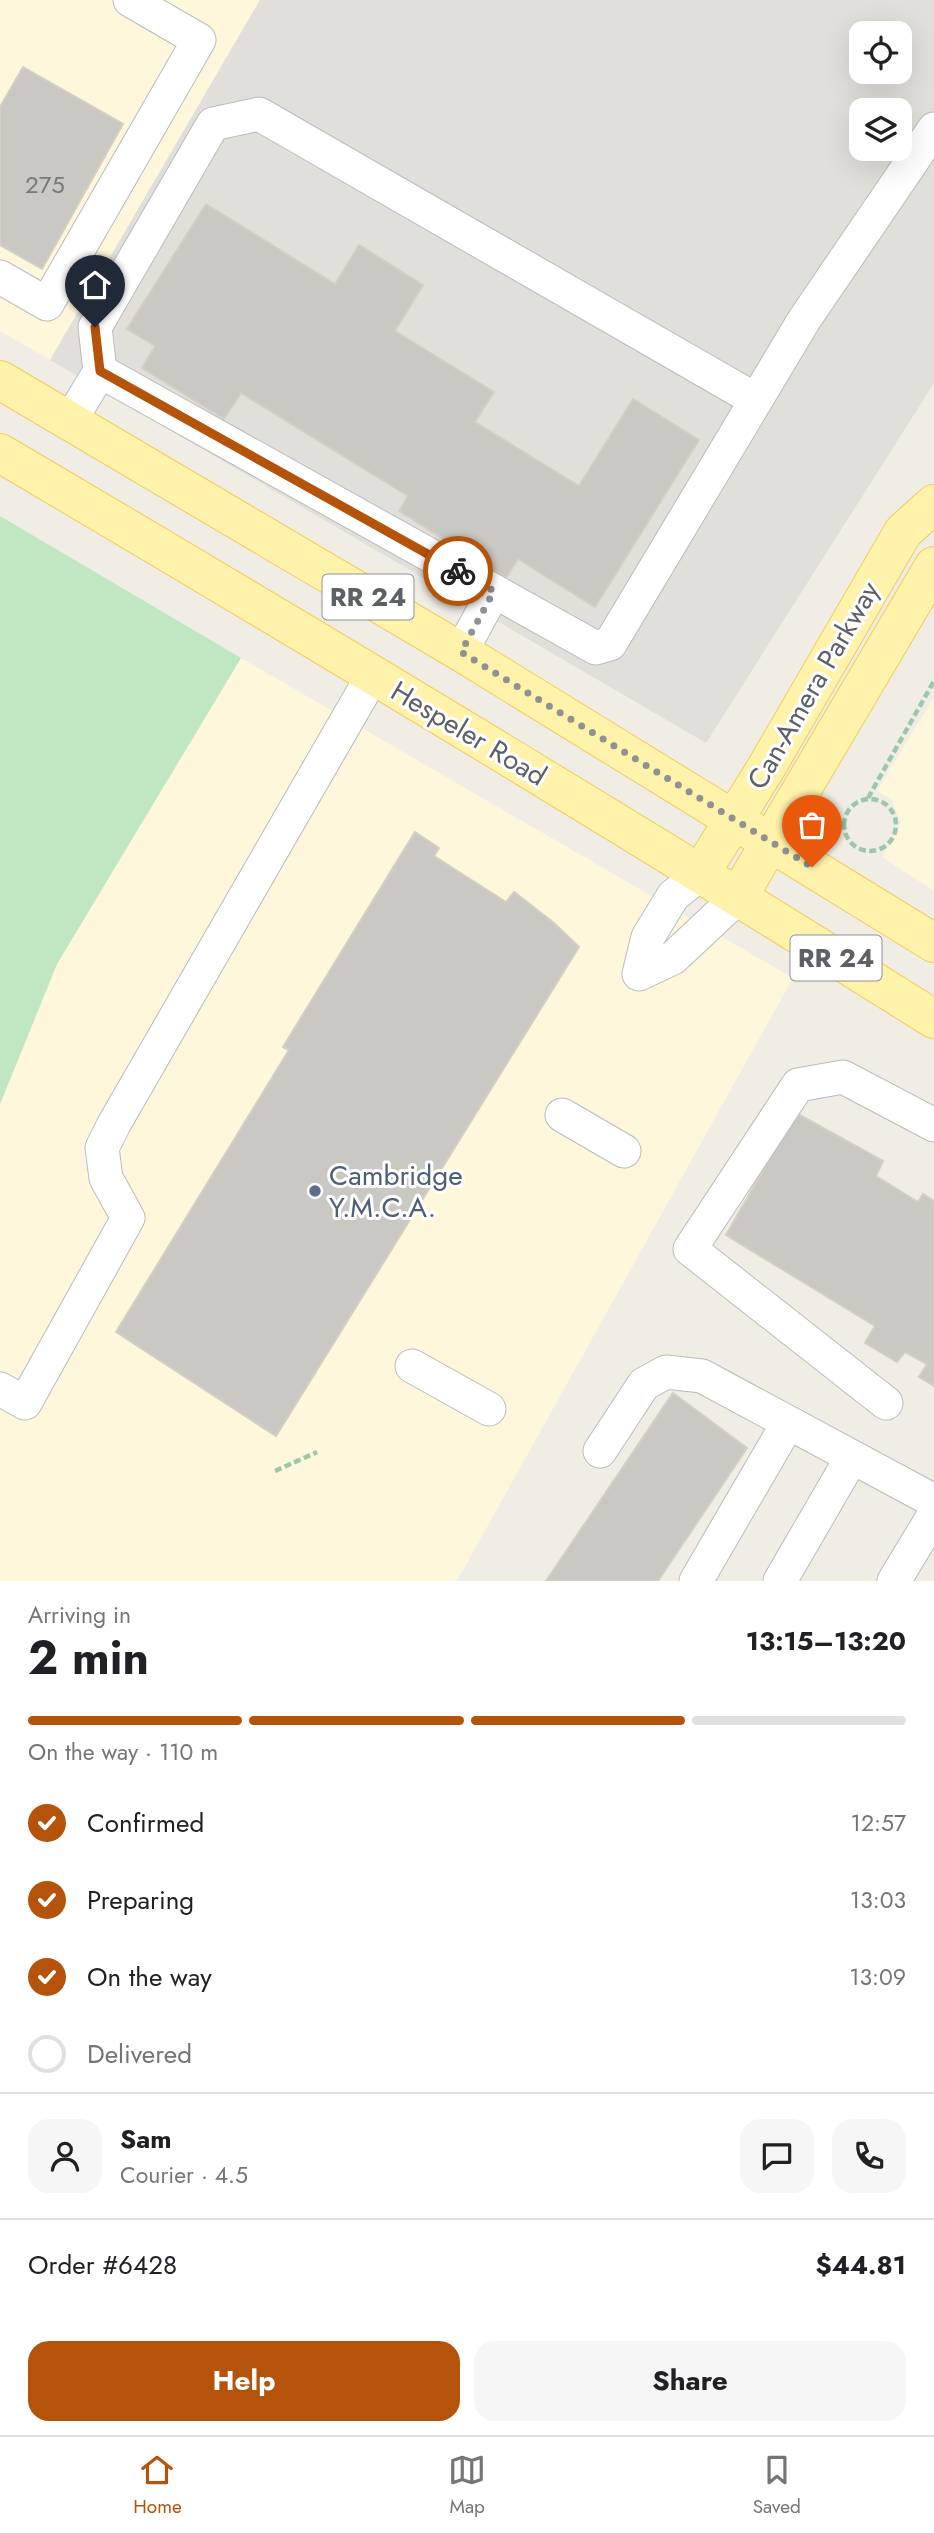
<!DOCTYPE html>
<meta charset="utf-8">
<style>
:root{--surface:#fff;--page:#f6f6f6;--text:#202124;--muted:#757577;--line:#e0e0e0;--accent:#b45309}
body{margin:0;font-family:Jost,sans-serif;background:var(--page);color:var(--text);height:100vh;display:flex;flex-direction:column;font-size:26px;white-space:nowrap}
*{box-sizing:border-box;margin:0}
p{font-size:23px;color:var(--muted)}
.icon{flex:none;width:38px;height:38px;fill:none;stroke:currentColor;stroke-width:2;stroke-linecap:round;stroke-linejoin:round}
.map{position:relative;height:1581px;overflow:hidden}
.side{display:flex;flex-direction:column;background:var(--surface);flex:1}
.side>*{flex:none}
.controls{position:absolute;left:849px;top:21px;display:grid;gap:14px}
.controls a{display:grid;place-items:center;width:63px;height:63px;border-radius:14px;background:var(--surface);box-shadow:0 7px 28px #0002;font-size:35px}
.pin{position:absolute;display:grid;place-items:center;width:60px;height:60px;color:#fff;margin:-72px -30px;border-radius:50% 50% 50% 0;rotate:-45deg;box-shadow:0 0 7px #0007}
.pin .icon{rotate:45deg}
.courier{position:absolute;display:grid;place-items:center;width:70px;height:70px;margin:-35px;border:5px solid #b45309;border-radius:50%;background:#fff;color:#222;box-shadow:0 2px 9px #0007}
.overview em{font-style:normal;font-weight:700}
.overview div{display:flex;flex-direction:column-reverse}
.overview{display:flex;align-items:center;justify-content:space-between;height:119px;padding:0 28px}
h1{font-size:46px;font-weight:700;line-height:52px}
.bar{display:grid;grid-template-columns:repeat(4,1fr);gap:10px 7px;align-content:center;height:84px;padding:0 28px}
.bar i{height:9px;border-radius:5px;background:var(--line)}
.bar .selected{background:var(--accent)}
.bar p{grid-column:span 4}
.line{display:flex;align-items:center;gap:18px;padding:0 28px;border-top:2px solid var(--line)}
.line div{flex:1}
.round{display:grid;place-items:center;flex:none;width:74px;height:74px;border-radius:21px;background:var(--page)}
ol{padding:0 28px;list-style:none}
li{display:flex;align-items:center;gap:21px;height:77px}
li p{margin-inline-start:auto}
li .icon{padding:7px;border-radius:50%;background:var(--accent);color:#fff;stroke-width:4}
li:last-child{color:var(--muted)}
li i{width:38px;height:38px;border:4px solid var(--line);border-radius:50%}
.action{display:flex;gap:14px;margin-top:auto;padding:14px 28px}
.action a{flex:1;height:80px;border-radius:21px;background:var(--accent);color:#fff;font-size:28px;font-weight:700;line-height:80px;text-align:center}
.action a+a{background:var(--page);color:var(--text)}
.menu{display:flex;justify-content:space-around;align-items:center;height:98px;border-top:2px solid var(--line);background:var(--surface);font-size:19px;color:var(--muted)}
.menu a{display:grid;justify-items:center;gap:4px}
.menu .selected{color:var(--accent)}
.map>svg:first-child{display:block}
.commercial{fill:#fef7db}
.industrial{fill:#e1dfd9;fill-rule:evenodd}
.green{fill:#c1e7c2}
.building{fill:#cac8c2;stroke:#d4cfc3;stroke-width:2}
.lines{fill:none;stroke-linecap:round;stroke-linejoin:round}
.minor-casing{stroke:#b8bbbf;stroke-width:35}
.major-casing{stroke:#f4cb5a;stroke-width:40}
.path{stroke:#9ac8a8;stroke-width:4.5;stroke-dasharray:7 3.5;stroke-linecap:butt}
.minor{stroke:#fff;stroke-width:33}
.major{stroke:#fff2ab;stroke-width:38}
.done{stroke:#909292;stroke-width:7;stroke-dasharray:0 12.6}
.route{stroke:#b45309;stroke-width:9}
.service-dot{fill:#5c6f8a;stroke:#fff;stroke-width:2.5}
.labels{text-anchor:middle;stroke-width:6;stroke-linejoin:round;paint-order:stroke}
.number-label{font-size:24px;fill:#787b7d}
.shield{fill:#fff;stroke:#8e9094;stroke-width:2}
.shield-label{font-size:26px;font-weight:bold;fill:#5d6166}
.street-label{font-size:28px;fill:#5d6166;stroke:#fff}
.service-label{font-size:28px;fill:#4e5e75;stroke:#fff;text-anchor:start}
</style>
<div class="map">
<svg width="934" height="1581" viewBox="0 0 934 1581">
<rect width="100%" height="100%" fill="#f0ede5"/>
<path class="commercial" d="M 0,0 L 260,0 L 50,360 L 0,331 Z
M 241,658 L 793,978 L 457,1581 L 0,1581 L 0,1105 L 57,964 Z
M 934,697 L 934,891 L 882,857 L 901,824 L 892,800 L 877,791 Z"/>
<path class="industrial" d="M 260,0 L 934,0 L 934,383 L 706,743 L 50,360 ZM 861,33 L 900,33 L 900,72 L 861,72 ZM 861,110 L 900,110 L 900,149 L 861,149 Z"/>
<path class="green" d="M 0,516 L 241,658 L 57,964 L 0,1104 Z"/>
<path class="building" d="M 23,67 L 123,124 L 42,269 L 0,245 L 0,107 Z
M 206,204 L 335,284 L 359,245 L 423,285 L 395,331 L 494,392 L 475,422 L 579,486 L 633,399 L 699,440 L 595,607 L 518,559 L 506,578 L 399,511 L 408,496 L 241,393 L 224,419 L 142,368 L 155,346 L 127,329 Z
M 415,832 L 439,848 L 434,856 L 506,902 L 514,892 L 554,923 L 579,947 L 276,1436 L 116,1332 L 289,1050 L 283,1047 Z
M 796,1113 L 883,1161 L 876,1176 L 918,1202 L 923,1194 L 934,1201 L 934,1386 L 919,1377 L 927,1364 L 905,1352 L 897,1362 L 865,1343 L 875,1326 L 726,1235 Z
M 673,1393 L 747,1448 L 658,1581 L 546,1581 Z"/>
<g class="lines">
<defs>
<path id="minor" d="M 0,277 L 47,304 L 199,40 L 130,0
M 100,371 L 95,327 L 213,124 L 259,114 L 756,400
M 70,421 L 100,371 L 596,648 L 610,644 L 804,320 L 934,129
M 461,652 L 494,591
M 639,974 L 673,958 L 738,897
M 639,974 L 648,937 L 673,896 L 700,874
M 562,1115 L 624,1151
M 412,1366 L 489,1409
M 0,1389 L 25,1403 L 128,1218 L 106,1178 L 102,1148 L 114,1124 L 373,675
M 886,1403 L 690,1249 L 798,1085 L 843,1077 L 934,1125
M 600,1451 L 644,1384 L 666,1372 L 702,1376 L 934,1501
M 696,1581 L 788,1423
M 780,1581 L 852,1457
M 894,1581 L 934,1515"/>
<path id="major" d="M 0,380 L 461,652 L 934,943
M 0,453 C 314,638 626,826 934,1019
M 700,874 L 766,768 L 903,532 L 934,504
M 738,897 L 934,566"/>
</defs>
<use href="#minor" class="minor-casing"/>
<use href="#major" class="major-casing"/>
<path class="path" d="M 868,798 L 934,681
M844 825a26 26 0 1 1 52 0a26 26 0 1 1-52 0Z
M 275,1471 L 317,1452"/>
<use href="#minor" class="minor"/>
<use href="#major" class="major"/>
</g>
<g class="lines">
<path class="done" d="M 458,571 L 494,591 L 461,652 L 812,867"/>
<path class="route" d="M 95,327 L 100,371 L 458,571"/>
</g>
<circle class="service-dot" cx="315" cy="1191" r="7"/>
<g class="labels">
<g class="number-label">
<text x="45" y="193">275</text>
</g>
<g class="shield">
<rect x="322.5" y="574.5" width="91" height="45" rx="5"/>
<rect x="790.5" y="935.5" width="91" height="45" rx="5"/>
</g>
<g class="shield-label">
<text x="368" y="606">RR 24</text>
<text x="836" y="967">RR 24</text>
</g>
<g class="street-label">
<text transform="translate(813 685) rotate(-60)" y="10">Can-Amera Parkway</text>
<text transform="translate(469 733) rotate(31)" y="10">Hespeler Road</text>
</g>
<g class="service-label">
<text x="329" y="1185">Cambridge<tspan x="329" dy="32">Y.M.C.A.</tspan></text>
</g>
</g>
</svg>
<div class="controls">
<a><svg class="icon" aria-label="locate" viewBox="0 0 24 24"><circle cx="12" cy="12" r="6"/><path d="M12 2v4M12 18v4M2 12h4M18 12h4"/></svg></a>
<a><svg class="icon" aria-label="layers" viewBox="0 0 24 24"><path d="M12 4l9 5-9 5-9-5zM3 14l9 5 9-5"/></svg></a>
</div>
<div class="pin" style="left:812px;top:867px;background:#ea580c"><svg class="icon" aria-label="bag" viewBox="0 0 24 24"><path d="M5 8h14l-1 12H6zM9 8a3 3 0 0 1 6 0"/></svg></div>
<div class="pin" style="left:95px;top:327px;background:#1f2937"><svg class="icon" aria-label="home" viewBox="0 0 24 24"><path d="M3 11l9-7 9 7M6 9v11h12V9"/></svg></div>
<div class="courier" style="left:458px;top:571px"><svg class="icon" aria-label="bike" viewBox="0 0 24 24"><circle cx="6" cy="16" r="4"/><circle cx="18" cy="16" r="4"/><path d="M6 16l4-8h5l3 8M10 8l3 8H6M13 5h3"/></svg></div>
</div>
<section class="side">
<div class="overview"><div><h1>2 min</h1><p>Arriving in</p></div><em>13:15–13:20</em></div>
<div class="bar"><i class="selected"></i><i class="selected"></i><i class="selected"></i><i></i><p>On the way · 110 m</p></div>
<ol>
<li><svg class="icon" aria-label="check" viewBox="0 0 24 24"><path d="M5 12l5 5 9-10"/></svg>Confirmed<p>12:57</p></li>
<li><svg class="icon" aria-label="check" viewBox="0 0 24 24"><path d="M5 12l5 5 9-10"/></svg>Preparing<p>13:03</p></li>
<li><svg class="icon" aria-label="check" viewBox="0 0 24 24"><path d="M5 12l5 5 9-10"/></svg>On the way<p>13:09</p></li>
<li><i></i>Delivered</li>
</ol>
<div class="line" style="height:126px"><a class="round"><svg class="icon" aria-label="person" viewBox="0 0 24 24"><circle cx="12" cy="8" r="4"/><path d="M4 21q1-7 8-7t8 7"/></svg></a><div><b>Sam</b><p>Courier · 4.5</p></div><a class="round"><svg class="icon" aria-label="chat" viewBox="0 0 24 24"><path d="M4 5h16v11H9l-5 4z"/></svg></a><a class="round"><svg class="icon" aria-label="phone" viewBox="0 0 24 24"><path d="M5 4h4l2 5-3 2q2 4 5 5l2-3 5 2v4C11 20 4 13 5 4z"/></svg></a></div>
<div class="line" style="height:91px"><div>Order #6428</div><b>$44.81</b></div>
<div class="action"><a>Help</a><a>Share</a></div>
</section>
<nav class="menu">
<a class="selected"><svg class="icon" aria-label="home" viewBox="0 0 24 24"><path d="M3 11l9-7 9 7M6 9v11h12V9"/></svg>Home</a>
<a><svg class="icon" aria-label="map" viewBox="0 0 24 24"><path d="M3 6l6-2 6 2 6-2v14l-6 2-6-2-6 2zM9 4v14M15 6v14"/></svg>Map</a>
<a><svg class="icon" aria-label="saved" viewBox="0 0 24 24"><path d="M7 4h10v16l-5-4-5 4z"/></svg>Saved</a>
</nav>
